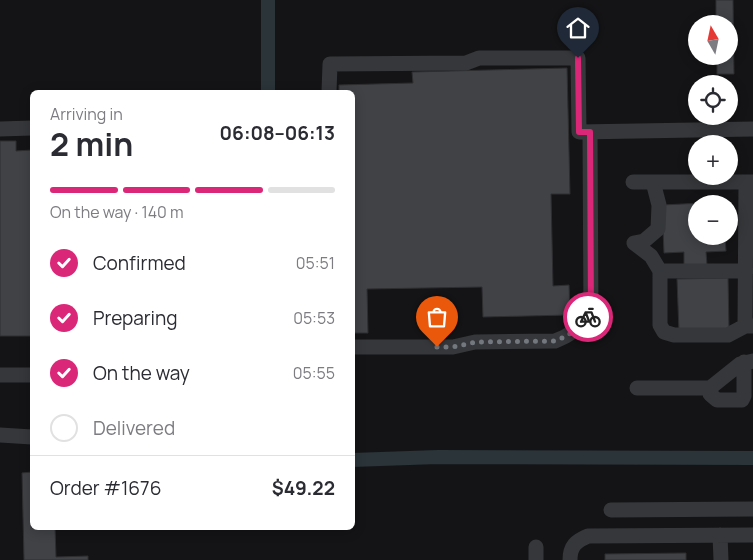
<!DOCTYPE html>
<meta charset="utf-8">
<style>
:root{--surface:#fff;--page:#f2f2f3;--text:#2b2b33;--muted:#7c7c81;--line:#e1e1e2;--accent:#db2777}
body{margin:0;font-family:Manrope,sans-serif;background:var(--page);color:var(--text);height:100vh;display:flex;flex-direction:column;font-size:19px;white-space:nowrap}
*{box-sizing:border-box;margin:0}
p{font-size:16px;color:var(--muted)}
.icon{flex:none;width:28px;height:28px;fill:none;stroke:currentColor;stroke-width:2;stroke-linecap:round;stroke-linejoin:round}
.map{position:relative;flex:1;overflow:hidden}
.side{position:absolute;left:30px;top:90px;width:325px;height:440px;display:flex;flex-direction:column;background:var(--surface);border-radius:8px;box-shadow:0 2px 12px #0003}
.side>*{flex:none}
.needle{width:32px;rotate:351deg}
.tools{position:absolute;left:688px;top:15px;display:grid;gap:10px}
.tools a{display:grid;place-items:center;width:50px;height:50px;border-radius:50%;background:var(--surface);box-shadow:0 2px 12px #0003;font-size:25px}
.pin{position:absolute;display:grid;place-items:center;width:42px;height:42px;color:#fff;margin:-51px -21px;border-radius:50% 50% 50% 0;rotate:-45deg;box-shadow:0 0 5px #0007}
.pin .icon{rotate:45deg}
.courier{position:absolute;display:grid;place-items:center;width:50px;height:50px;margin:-25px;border:4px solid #db2777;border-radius:50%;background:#fff;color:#222;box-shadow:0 1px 6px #0007}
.overview em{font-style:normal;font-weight:700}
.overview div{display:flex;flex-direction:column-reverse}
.overview{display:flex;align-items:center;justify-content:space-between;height:85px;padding:0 20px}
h1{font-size:32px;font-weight:700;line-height:38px}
.bar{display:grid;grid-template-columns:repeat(4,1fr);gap:8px 5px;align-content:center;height:60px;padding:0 20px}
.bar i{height:6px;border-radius:4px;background:var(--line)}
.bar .on{background:var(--accent)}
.bar p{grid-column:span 4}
.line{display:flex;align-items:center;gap:12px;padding:0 20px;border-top:1px solid var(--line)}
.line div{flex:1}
ol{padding:0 20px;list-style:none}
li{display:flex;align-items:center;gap:15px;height:55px}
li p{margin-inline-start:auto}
li .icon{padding:5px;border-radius:50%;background:var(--accent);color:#fff;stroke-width:4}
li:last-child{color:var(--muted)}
li i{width:28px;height:28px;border:2px solid var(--line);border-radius:50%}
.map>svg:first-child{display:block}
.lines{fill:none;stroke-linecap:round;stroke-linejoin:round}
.canal{stroke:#2a3439;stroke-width:14}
.building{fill:#404246;stroke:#2e2e31}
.minor{stroke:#35373a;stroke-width:15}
.done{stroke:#73777e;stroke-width:5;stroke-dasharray:0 9}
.route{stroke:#db2777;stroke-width:6}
</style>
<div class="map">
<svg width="753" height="560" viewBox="0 0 753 560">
<rect width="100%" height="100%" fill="#141416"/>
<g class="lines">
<path class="canal" d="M 268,92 L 268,0
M 352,460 L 438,457 L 753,458"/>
</g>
<path class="building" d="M 716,0 L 733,0 L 734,74 L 717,74 L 717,56 L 729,56 L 729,24 L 716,24 Z
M 567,68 L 570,194 L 551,194 L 553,286 L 569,285 L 570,315 L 483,317 L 482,287 L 367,289 L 368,333 L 352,333 L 352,92 L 339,92 L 339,85 L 413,83 L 412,72 Z
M 0,141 L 16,141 L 16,151 L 32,150 L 32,336 L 0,336 Z
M 724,202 L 724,204 L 696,204 L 696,236 L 725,236 L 726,251 L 706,252 L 707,265 L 684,266 L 684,252 L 664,253 L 662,205 Z
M 728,278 L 729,330 L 679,332 L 677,279 Z
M 32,472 L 32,528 L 55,528 L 56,557 L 88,556 L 88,560 L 24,560 L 22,473 Z
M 686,553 L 686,560 L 605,560 L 605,554 Z"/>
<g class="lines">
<path class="minor" d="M 329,92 L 330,64 L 466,63 L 479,58 L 578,58 L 579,132 L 753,129
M 0,129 L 32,128
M 633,182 L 753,182
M 746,182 L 745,326 L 753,326
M 634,243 L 644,241 L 658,229 L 659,205 L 653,182
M 634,243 L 651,256 L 660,271
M 745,326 L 728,335 L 674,335 L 664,332 L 660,325 L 660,271 L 746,271
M 352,347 L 453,347 L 475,342 L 555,341 C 570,335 575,332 582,317 L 591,317 L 590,132
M 0,375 L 32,375
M 637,388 L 710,388 L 740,364 L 753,361
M 710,388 L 710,394 L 717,400 L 742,400 L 744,396 L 744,362
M 0,435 L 32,437
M 611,510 L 753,509
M 720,535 L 721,560
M 536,547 L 536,560
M 570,560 C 570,546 576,541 588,536 L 753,535"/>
</g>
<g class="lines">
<path class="done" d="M 437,347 L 453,347 L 476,342 L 555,341 C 570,335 575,332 582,317 L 588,317"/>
<path class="route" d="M 578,58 L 579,132 L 590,132 L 591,317 L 588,317"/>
</g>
</svg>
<div class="tools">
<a><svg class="needle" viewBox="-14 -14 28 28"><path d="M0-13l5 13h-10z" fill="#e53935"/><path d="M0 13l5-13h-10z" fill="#7c7c81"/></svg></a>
<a><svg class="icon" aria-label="locate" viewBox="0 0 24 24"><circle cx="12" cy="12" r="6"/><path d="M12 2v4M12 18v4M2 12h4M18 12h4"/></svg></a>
<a>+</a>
<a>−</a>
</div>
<div class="pin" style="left:437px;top:347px;background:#ea580c"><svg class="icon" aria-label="bag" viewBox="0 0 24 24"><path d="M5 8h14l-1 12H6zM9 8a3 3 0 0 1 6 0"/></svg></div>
<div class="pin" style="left:578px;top:58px;background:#1f2937"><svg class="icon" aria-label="home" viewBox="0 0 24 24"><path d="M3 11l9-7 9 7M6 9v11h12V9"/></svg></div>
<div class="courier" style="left:588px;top:317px"><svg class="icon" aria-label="bike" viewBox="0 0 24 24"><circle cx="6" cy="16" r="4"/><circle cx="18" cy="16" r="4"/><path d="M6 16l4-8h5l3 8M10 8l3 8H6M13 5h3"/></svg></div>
<section class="side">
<div class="overview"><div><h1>2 min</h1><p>Arriving in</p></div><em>06:08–06:13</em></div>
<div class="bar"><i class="on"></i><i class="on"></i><i class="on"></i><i></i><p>On the way · 140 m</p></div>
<ol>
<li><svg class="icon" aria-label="check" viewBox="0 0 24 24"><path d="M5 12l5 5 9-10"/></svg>Confirmed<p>05:51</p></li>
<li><svg class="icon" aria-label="check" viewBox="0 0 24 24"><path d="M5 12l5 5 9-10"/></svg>Preparing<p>05:53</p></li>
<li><svg class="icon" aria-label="check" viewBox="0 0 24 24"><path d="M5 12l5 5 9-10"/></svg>On the way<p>05:55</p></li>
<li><i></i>Delivered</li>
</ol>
<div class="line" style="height:65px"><div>Order #1676</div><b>$49.22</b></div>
</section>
</div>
